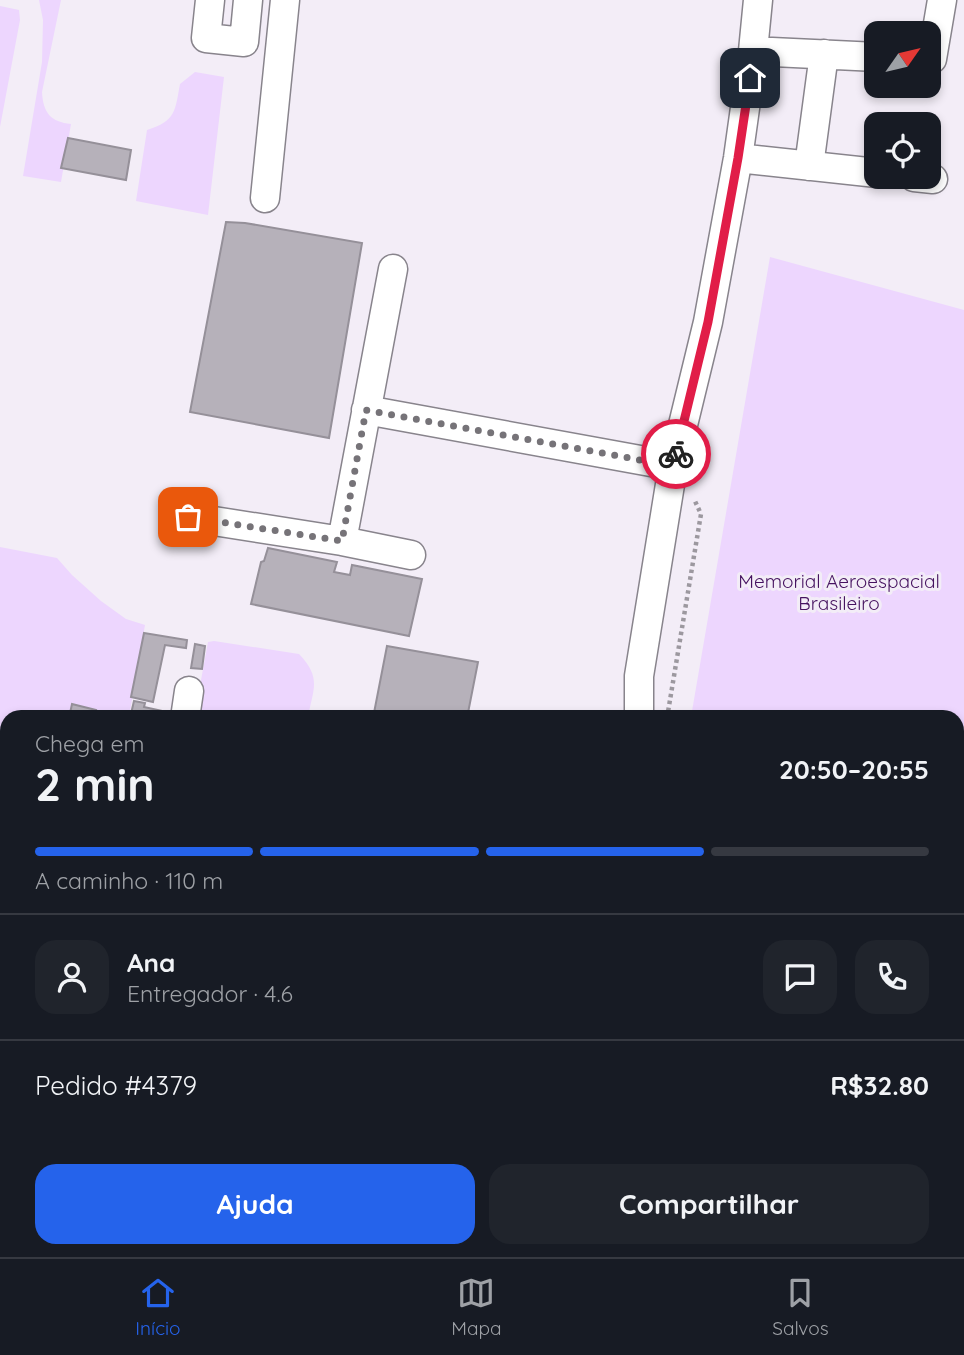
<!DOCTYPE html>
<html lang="pt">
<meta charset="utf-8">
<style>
:root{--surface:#171b24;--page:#20242c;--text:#f1f3f6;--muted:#9ea1a6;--line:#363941;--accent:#2563eb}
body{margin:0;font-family:Quicksand,sans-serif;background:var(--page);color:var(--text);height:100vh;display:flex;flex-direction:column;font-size:26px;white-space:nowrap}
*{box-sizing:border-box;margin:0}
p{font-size:23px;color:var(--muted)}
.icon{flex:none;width:38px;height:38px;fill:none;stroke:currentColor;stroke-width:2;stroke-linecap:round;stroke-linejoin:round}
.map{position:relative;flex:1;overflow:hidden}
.panel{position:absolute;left:0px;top:710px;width:964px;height:548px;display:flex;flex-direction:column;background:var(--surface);border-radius:21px 21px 0 0;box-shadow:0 4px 10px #0003}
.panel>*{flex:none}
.needle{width:46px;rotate:56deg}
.fabs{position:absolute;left:864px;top:21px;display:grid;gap:14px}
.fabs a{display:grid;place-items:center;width:77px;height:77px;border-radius:14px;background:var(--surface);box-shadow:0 4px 10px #0003;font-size:35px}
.pin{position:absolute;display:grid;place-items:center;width:60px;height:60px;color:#fff;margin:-30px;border-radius:14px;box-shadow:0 4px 10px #0006}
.courier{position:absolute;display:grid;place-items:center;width:70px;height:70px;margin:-35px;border:5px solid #e11d48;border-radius:50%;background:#fff;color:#222;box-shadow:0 2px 9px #0007}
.headline em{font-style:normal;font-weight:800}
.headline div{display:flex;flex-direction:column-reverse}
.headline{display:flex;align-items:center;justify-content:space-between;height:119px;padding:0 35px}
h1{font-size:46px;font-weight:800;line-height:52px}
.bar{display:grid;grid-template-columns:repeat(4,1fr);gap:10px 7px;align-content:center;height:84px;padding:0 35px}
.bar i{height:9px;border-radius:5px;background:var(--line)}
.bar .on{background:var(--accent)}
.bar p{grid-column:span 4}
.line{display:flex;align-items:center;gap:18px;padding:0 35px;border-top:2px solid var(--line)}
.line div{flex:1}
.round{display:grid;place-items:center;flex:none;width:74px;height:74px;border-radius:21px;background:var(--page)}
.button{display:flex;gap:14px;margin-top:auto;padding:14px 35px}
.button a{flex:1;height:80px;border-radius:21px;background:var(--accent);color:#fff;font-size:28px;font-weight:800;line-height:80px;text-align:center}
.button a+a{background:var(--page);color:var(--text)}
.tab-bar{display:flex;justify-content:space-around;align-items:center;height:98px;border-top:2px solid var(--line);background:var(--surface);font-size:19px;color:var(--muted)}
.tab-bar a{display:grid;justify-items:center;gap:4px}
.tab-bar .on{color:var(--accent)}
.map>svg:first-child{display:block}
.green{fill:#edd6fe}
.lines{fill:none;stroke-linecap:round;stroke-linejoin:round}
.taxiway{stroke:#bcb6be;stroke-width:63}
.building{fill:#b6b1ba;stroke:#959099;stroke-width:2}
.minor-casing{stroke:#88848c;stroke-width:31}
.path{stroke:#9c989f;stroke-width:4.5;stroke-dasharray:3.5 3.5;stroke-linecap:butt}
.minor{stroke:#fff;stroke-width:28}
.done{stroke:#767378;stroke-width:7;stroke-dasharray:0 12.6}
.route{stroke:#e11d48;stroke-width:9}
.labels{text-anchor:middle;stroke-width:6;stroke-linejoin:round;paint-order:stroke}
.park-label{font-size:19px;fill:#461360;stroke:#f3edf7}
</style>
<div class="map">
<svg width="964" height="1257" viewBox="0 0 964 1257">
<rect width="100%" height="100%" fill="#f3edf7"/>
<path class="green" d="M 39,0 L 61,0 L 42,92 C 43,113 51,122 71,124 L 61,182 L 23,176 L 42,62 L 43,20 Z
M 0,6 L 19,10 L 20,20 L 0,127 Z
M 195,72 L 224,77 L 208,215 L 136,201 L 147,130 C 176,121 175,111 180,84 Z
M 770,257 L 964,310 L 964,1192 L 957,1187 L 957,718 L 691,717 Z
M 0,547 L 57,558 L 72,575 L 101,601 L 126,619 L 145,625 L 129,717 L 7,718 L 7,793 L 0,792 Z
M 214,641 L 299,654 C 322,678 313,689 308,717 L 194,718 L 208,642 Z"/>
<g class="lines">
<path class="taxiway" d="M 100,1257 L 101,1251"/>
</g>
<path class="building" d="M 68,138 L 131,150 L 126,180 L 61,168 Z
M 226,222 L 245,223 L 362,243 L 329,438 L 190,412 Z
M 268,548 L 337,562 L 334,572 L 350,575 L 352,565 L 422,579 L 409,636 L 251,604 L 261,562 L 264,561 Z
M 144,633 L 187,640 L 186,648 L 165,645 L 153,702 L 131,697 Z
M 195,644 L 205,646 L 202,669 L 191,668 Z
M 387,646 L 478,662 L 467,718 L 373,718 Z
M 134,701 L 145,703 L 144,707 L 167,712 L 166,718 L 130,718 Z
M 72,704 L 96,710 L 94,718 L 69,718 Z
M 0,825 L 7,827 L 7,1063 L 0,1102 Z
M 0,1171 L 7,1173 L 7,1210 L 0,1244 Z"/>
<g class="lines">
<defs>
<path id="minor" d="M 210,0 L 206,38 L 244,42 L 248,0
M 753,51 L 877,57
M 929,59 L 932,59 L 942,0
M 738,158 L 877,173
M 809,166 L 824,54
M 914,177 L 933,179
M 265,198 L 285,0
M 366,410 L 673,466
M 188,517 L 342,541 L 411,555
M 342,541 L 393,269
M 185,718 L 189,691
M 639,718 L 639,676 L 673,466 L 708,322 L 738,158 L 753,51 L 758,0
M 957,1212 L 964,1218
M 954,1251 L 961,1257"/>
</defs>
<use href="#minor" class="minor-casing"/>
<path class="path" d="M 667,718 L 701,514 L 694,499"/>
<use href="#minor" class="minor"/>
</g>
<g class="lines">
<path class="done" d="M 188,517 L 342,541 L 366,410 L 673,466 L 676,454"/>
<path class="route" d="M 676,454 L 708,322 L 738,158 L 750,78"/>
</g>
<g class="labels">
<g class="park-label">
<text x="839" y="588">Memorial Aeroespacial<tspan x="839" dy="22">Brasileiro</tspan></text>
</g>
</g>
</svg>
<div class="fabs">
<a><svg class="needle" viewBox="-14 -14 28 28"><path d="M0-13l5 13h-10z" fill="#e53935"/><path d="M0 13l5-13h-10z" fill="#9ea1a6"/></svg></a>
<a><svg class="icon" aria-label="locate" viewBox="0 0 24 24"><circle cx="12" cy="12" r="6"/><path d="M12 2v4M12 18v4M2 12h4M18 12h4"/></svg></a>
</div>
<div class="pin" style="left:188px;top:517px;background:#ea580c"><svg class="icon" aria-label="bag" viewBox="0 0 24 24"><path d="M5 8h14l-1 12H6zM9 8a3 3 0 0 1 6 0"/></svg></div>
<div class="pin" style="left:750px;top:78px;background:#1f2937"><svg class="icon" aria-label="home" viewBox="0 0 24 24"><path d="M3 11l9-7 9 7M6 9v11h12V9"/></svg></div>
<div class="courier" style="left:676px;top:454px"><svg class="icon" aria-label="bike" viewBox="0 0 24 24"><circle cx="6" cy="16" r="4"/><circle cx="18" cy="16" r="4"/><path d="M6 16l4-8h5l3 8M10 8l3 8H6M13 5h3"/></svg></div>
<section class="panel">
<div class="headline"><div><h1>2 min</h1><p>Chega em</p></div><em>20:50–20:55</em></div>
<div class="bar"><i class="on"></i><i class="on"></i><i class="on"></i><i></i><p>A caminho · 110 m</p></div>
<div class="line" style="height:126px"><a class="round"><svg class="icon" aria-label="person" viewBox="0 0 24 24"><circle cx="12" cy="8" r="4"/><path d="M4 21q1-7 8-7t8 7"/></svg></a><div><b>Ana</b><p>Entregador · 4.6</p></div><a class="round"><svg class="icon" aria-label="chat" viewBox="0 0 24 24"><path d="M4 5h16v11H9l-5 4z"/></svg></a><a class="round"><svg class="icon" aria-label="phone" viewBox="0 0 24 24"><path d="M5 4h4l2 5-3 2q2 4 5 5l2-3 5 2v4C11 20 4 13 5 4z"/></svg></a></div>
<div class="line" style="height:91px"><div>Pedido #4379</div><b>R$32.80</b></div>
<div class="button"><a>Ajuda</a><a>Compartilhar</a></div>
</section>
</div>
<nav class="tab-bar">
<a class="on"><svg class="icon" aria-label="home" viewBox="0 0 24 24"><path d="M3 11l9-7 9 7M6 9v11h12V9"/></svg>Início</a>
<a><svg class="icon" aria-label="map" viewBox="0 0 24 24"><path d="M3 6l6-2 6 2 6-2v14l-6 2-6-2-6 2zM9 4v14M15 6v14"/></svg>Mapa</a>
<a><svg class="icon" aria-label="saved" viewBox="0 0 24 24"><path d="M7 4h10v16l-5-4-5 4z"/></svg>Salvos</a>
</nav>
